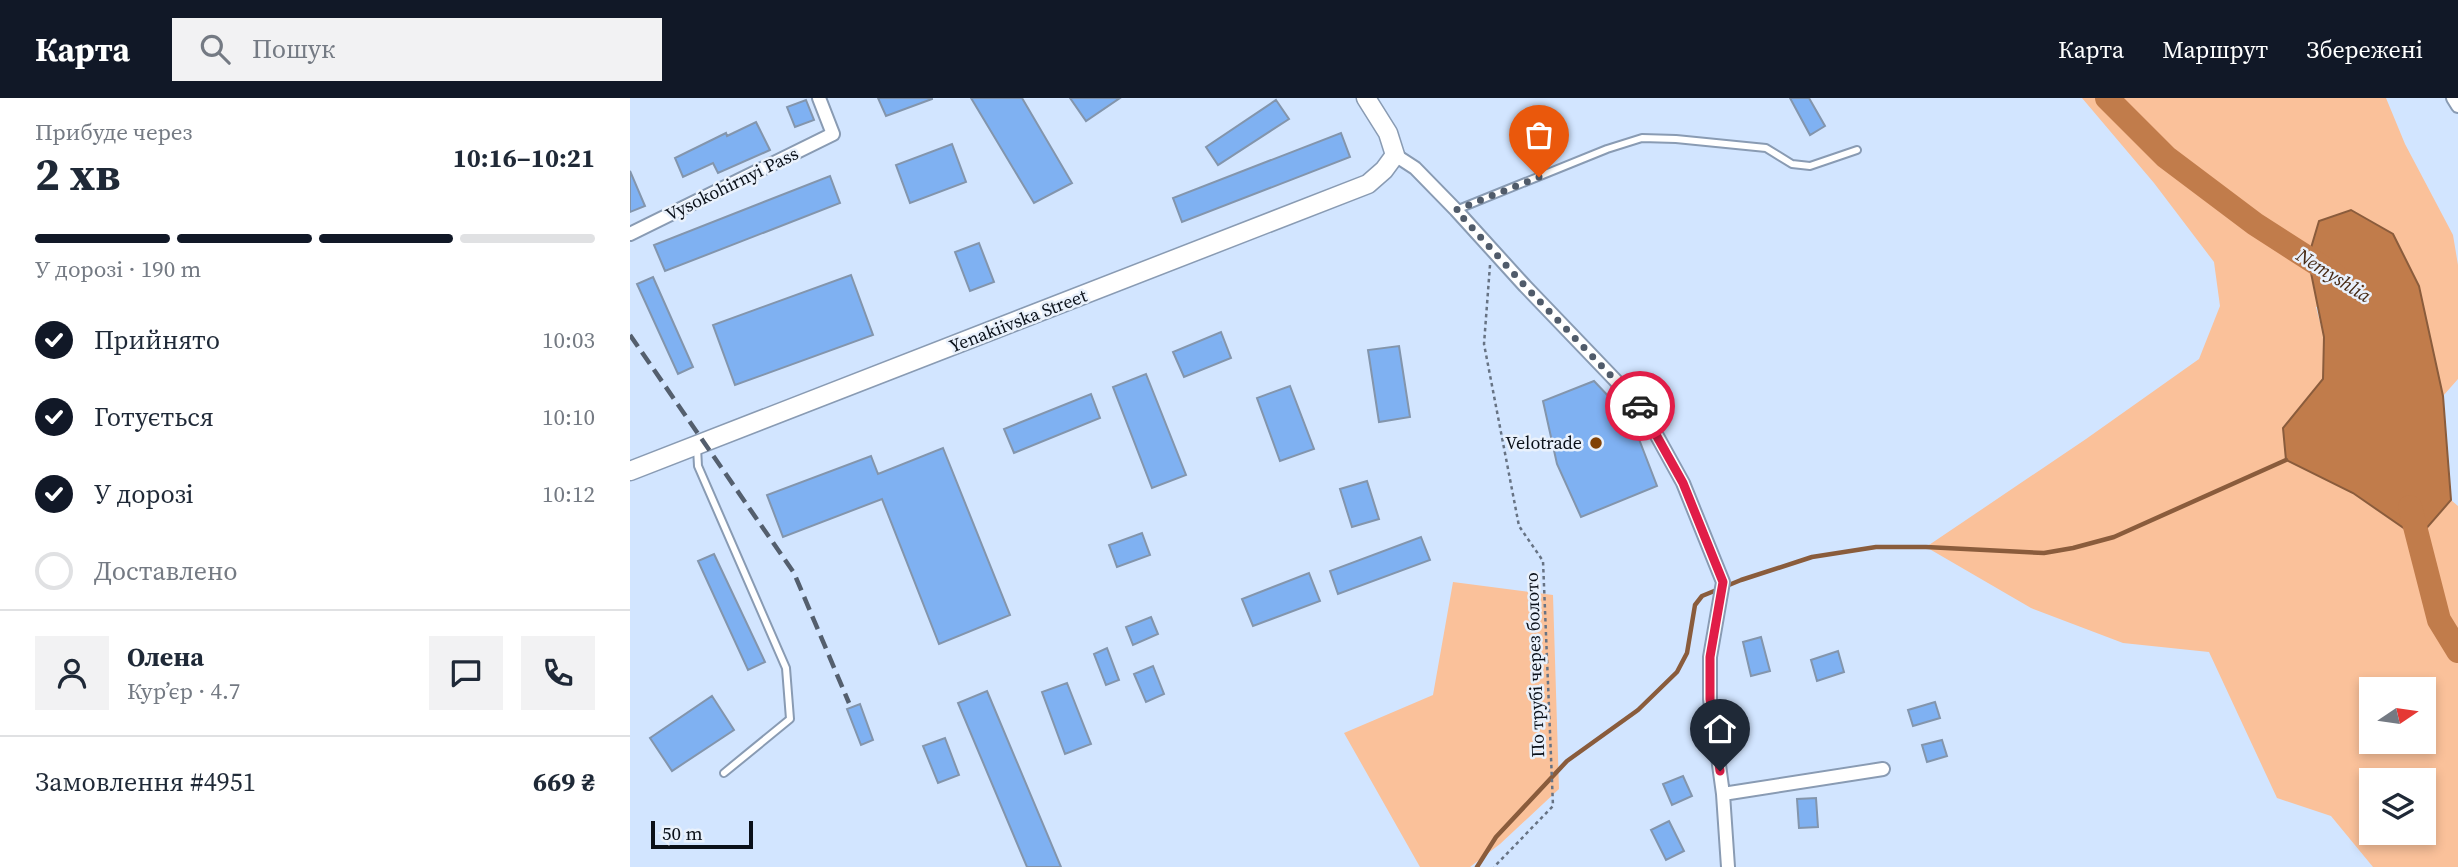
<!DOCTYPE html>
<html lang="uk">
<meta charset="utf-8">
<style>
:root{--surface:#fff;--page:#f2f2f3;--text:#1f2937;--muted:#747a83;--line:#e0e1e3;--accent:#111827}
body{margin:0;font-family:"Source Serif 4",serif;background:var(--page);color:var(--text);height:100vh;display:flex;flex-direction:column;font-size:26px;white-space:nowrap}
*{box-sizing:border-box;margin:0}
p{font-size:23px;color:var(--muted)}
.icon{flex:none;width:38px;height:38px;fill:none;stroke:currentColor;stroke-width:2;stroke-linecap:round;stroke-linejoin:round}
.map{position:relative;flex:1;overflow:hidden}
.drawer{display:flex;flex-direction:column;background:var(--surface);width:630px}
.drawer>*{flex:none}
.needle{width:46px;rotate:77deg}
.buttons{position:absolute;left:1729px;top:579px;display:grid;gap:14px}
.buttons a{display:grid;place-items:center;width:77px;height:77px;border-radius:0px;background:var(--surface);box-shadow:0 4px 10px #0003;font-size:35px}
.scale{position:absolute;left:21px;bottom:18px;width:102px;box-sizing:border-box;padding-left:7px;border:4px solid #0a1019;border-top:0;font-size:19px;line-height:24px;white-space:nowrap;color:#0a1019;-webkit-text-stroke:5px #e9f1fc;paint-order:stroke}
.pin{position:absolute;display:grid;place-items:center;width:60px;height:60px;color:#fff;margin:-72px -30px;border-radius:50% 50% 50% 0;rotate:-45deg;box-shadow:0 0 7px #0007}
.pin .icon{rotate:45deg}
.courier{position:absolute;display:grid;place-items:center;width:70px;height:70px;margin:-35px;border:5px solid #e11d48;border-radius:50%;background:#fff;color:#222;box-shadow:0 2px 9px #0007}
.headline em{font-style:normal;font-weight:700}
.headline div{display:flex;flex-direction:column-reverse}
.headline{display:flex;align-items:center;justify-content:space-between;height:119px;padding:0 35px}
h1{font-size:46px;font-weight:700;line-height:52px}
.bar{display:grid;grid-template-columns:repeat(4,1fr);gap:10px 7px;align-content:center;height:84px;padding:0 35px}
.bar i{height:9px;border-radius:5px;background:var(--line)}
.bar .selected{background:var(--accent)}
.bar p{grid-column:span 4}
.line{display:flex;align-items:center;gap:18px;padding:0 35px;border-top:2px solid var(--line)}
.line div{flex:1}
.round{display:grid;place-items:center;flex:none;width:74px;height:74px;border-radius:0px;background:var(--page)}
ol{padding:0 35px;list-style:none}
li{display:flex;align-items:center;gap:21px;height:77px}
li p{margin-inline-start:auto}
li .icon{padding:7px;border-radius:50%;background:var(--accent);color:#fff;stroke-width:4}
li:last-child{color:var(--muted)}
li i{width:38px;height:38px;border:4px solid var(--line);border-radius:50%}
header{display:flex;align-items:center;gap:42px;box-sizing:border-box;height:98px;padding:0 35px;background:var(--accent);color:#fff}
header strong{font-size:33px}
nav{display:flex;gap:38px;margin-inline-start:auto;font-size:24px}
.search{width:490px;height:63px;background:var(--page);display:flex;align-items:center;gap:18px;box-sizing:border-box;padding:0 24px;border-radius:0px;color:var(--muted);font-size:26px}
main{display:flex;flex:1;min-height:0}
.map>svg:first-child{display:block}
.green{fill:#fac19a;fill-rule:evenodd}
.water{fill:#c17c4b;stroke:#8a5c3c;stroke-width:2}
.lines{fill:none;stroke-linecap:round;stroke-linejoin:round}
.stream{stroke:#8a5c3c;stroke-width:4.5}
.river{stroke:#c17c4b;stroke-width:24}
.building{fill:#7fb1f2;stroke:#8395ac;stroke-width:2}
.lane-casing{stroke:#899bb3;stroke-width:10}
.street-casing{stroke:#899bb3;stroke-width:16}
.secondary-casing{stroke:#899bb3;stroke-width:21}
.path{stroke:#677384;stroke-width:2.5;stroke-dasharray:3.5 3.5;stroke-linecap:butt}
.lane{stroke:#fff;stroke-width:6}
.street{stroke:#fff;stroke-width:12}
.secondary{stroke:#fff;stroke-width:18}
.rail{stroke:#545f6e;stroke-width:4.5;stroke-dasharray:14 7;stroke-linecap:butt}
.done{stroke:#505b6a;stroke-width:7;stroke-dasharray:0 12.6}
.route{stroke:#e11d48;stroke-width:9}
.poi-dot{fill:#814206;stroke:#e9f1fc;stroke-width:2.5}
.labels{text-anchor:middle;stroke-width:5;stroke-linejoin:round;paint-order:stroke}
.street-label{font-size:18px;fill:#0a1019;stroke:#e9f1fc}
.poi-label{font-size:18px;fill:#0a1019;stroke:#e9f1fc;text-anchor:end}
.water-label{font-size:19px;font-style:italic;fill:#472a14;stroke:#e9f1fc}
</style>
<header>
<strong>Карта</strong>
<div class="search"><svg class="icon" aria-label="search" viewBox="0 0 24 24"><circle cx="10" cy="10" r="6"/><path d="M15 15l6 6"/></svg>Пошук</div>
<nav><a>Карта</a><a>Маршрут</a><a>Збережені</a></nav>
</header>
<main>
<section class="drawer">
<div class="headline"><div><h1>2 хв</h1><p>Прибуде через</p></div><em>10:16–10:21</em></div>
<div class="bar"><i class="selected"></i><i class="selected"></i><i class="selected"></i><i></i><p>У дорозі · 190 m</p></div>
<ol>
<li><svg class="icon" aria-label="check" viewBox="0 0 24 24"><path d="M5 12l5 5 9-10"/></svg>Прийнято<p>10:03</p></li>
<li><svg class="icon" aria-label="check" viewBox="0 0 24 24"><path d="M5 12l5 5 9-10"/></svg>Готується<p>10:10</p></li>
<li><svg class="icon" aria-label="check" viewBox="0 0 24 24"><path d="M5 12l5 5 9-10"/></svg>У дорозі<p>10:12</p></li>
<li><i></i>Доставлено</li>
</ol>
<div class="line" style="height:126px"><a class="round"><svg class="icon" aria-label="person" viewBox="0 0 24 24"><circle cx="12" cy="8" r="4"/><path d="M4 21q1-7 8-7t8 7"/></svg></a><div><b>Олена</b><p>Кур’єр · 4.7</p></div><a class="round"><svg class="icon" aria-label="chat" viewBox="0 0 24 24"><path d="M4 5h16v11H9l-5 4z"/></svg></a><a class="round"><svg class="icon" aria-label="phone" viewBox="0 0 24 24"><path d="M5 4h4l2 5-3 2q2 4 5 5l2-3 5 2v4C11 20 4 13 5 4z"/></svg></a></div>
<div class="line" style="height:91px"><div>Замовлення #4951</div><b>669 ₴</b></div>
</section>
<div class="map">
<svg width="1828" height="769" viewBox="0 0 1828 769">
<rect width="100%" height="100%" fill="#d2e5ff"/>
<path class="green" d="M 1452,0 L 1756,0 L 1775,46 L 1823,137 L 1828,167 L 1828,281 L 1813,298 L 1789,188 L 1686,209 L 1694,239 L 1693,281 L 1653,330 L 1656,362 L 1723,395 L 1788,440 L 1821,402 L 1828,408 L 1828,769 L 1743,769 L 1701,718 L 1647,700 L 1579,554 L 1493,545 L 1401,510 L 1296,449 L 1456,341 L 1569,261 L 1590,208 L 1584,164 L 1524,85 ZM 1741,592 L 1794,592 L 1794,644 L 1741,644 ZM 1741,682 L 1794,682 L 1794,735 L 1741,735 Z
M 823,484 L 923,497 L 929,691 L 870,746 L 840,769 L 790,769 L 714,635 L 803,597 Z"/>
<path class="water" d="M 1721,112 L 1763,136 L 1789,188 L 1813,298 L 1821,402 L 1788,440 L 1723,395 L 1656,362 L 1653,330 L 1693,281 L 1694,239 L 1678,160 L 1689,123 Z"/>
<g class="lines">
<path class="stream" d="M 847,769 L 866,739 L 937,663 L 1008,612 L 1047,574 L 1057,555 L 1065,507 L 1072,498 L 1111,482 L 1182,459 L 1246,449 L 1296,449 L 1414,455 L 1443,450 L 1484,439 L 1656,362"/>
<path class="river" d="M 1477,0 L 1536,59 L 1625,126 L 1706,178
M 1780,409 L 1809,522 L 1828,553"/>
</g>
<path class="building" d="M 248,0 L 302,0 L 302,1 L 256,18 Z
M 341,0 L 392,0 L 442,85 L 404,105 Z
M 440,0 L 490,0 L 456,23 Z
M 1160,0 L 1179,0 L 1195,28 L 1180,37 Z
M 176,2 L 184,22 L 165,29 L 157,9 Z
M 646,2 L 659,21 L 588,67 L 576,49 Z
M 126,24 L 140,52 L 88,75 L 83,65 L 53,79 L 45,60 L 96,35 L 97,38 Z
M 711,35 L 720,59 L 552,124 L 543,100 Z
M 322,46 L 336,84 L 280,105 L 266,67 Z
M 0,73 L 15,108 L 0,114 Z
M 200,78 L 210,105 L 35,173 L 24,147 Z
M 349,145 L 364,184 L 340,193 L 325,154 Z
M 221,177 L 243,237 L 105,287 L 83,227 Z
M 23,179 L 63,269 L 48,276 L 7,186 Z
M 591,234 L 601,260 L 554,279 L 543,254 Z
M 769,248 L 780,319 L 749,324 L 738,252 Z
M 516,276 L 556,377 L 522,390 L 483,289 Z
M 964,283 L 1002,323 L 1027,388 L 951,419 L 927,366 L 913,303 Z
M 660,288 L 684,351 L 650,363 L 627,300 Z
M 461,296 L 470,320 L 384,355 L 374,331 Z
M 313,350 L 380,517 L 309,546 L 252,401 L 153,439 L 137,397 L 241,358 L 248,376 Z
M 737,383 L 749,421 L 722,429 L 710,391 Z
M 512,435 L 520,457 L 487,469 L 479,447 Z
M 791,439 L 800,462 L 708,496 L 700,473 Z
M 84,456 L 135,564 L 118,572 L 68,463 Z
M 679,475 L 690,503 L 623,528 L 612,501 Z
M 521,519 L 528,536 L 503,547 L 496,529 Z
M 1131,539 L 1140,573 L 1121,578 L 1113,544 Z
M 477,550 L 489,582 L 476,587 L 464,556 Z
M 1208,553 L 1214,574 L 1187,583 L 1181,562 Z
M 523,568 L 534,596 L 516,604 L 504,576 Z
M 437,585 L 461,646 L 435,656 L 412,594 Z
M 357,593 L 431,769 L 397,769 L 328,605 Z
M 82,598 L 104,632 L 42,673 L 20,640 Z
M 1305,604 L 1310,620 L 1283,628 L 1278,612 Z
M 230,606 L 243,642 L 231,647 L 217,611 Z
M 315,640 L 329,677 L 308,685 L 293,648 Z
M 1312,642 L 1317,658 L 1297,664 L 1292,647 Z
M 1053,678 L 1062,698 L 1042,707 L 1033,686 Z
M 1186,700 L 1188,729 L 1169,730 L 1167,701 Z
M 1039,723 L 1054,753 L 1036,762 L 1021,732 Z"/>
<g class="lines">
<defs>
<path id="lane" d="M 826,112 L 977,51 L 1012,40 L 1046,41 L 1136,50 L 1162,66 L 1180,68 L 1227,52
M 67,350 L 68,368 L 156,570 L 160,621 L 94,675"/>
<path id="street" d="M 1823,0 L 1828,8
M 765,57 L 785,70 L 826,112 L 895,188 L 1011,309 L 1053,385 L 1093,484 L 1080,559 L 1080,601 L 1093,696 L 1098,769
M 0,136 L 203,36 L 189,0
M 1093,696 L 1253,671"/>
<path id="secondary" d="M 0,373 L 738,86 L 754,72 L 765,57 L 758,35 L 736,0"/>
</defs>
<use href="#lane" class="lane-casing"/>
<use href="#street" class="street-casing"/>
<use href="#secondary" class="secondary-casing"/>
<path class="path" d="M 860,167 L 854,246 L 889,428 L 913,463 L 923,708 L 864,769"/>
<use href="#lane" class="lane"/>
<use href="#street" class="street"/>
<use href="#secondary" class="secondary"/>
<path class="rail" d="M 0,237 L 164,475 L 219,605"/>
</g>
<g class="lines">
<path class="done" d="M 909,79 L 826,112 L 895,188 L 1010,308"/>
<path class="route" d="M 1010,308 L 1053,385 L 1093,484 L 1080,559 L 1080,601 L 1090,673"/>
</g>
<circle class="poi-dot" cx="966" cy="345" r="7"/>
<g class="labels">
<g class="street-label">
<text transform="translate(102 86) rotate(-26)" y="6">Vysokohirnyi Pass</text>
<text transform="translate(388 223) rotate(-21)" y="6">Yenakiivska Street</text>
<text transform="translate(905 567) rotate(-92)" y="6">По трубі через болото</text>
</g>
<g class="poi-label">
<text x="952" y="351">Velotrade</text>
</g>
<g class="water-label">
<text transform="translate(1704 177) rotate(32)" y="7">Nemyshlia</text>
</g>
</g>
</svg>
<div class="buttons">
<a><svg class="needle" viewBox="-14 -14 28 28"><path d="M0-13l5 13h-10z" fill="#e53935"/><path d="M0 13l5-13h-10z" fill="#747a83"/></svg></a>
<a><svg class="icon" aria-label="layers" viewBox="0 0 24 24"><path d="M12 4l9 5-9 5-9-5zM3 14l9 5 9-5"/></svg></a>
</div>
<div class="scale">50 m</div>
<div class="pin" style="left:909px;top:79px;background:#ea580c"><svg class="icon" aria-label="bag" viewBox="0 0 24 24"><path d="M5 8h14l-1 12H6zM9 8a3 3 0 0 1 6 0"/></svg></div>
<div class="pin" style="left:1090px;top:673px;background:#1f2937"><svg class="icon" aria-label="home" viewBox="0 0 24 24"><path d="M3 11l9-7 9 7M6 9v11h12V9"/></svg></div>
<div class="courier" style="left:1010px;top:308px"><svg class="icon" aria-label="car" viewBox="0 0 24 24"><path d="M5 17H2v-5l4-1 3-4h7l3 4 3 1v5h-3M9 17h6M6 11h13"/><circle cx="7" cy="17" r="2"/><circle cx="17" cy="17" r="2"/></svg></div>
</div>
</main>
